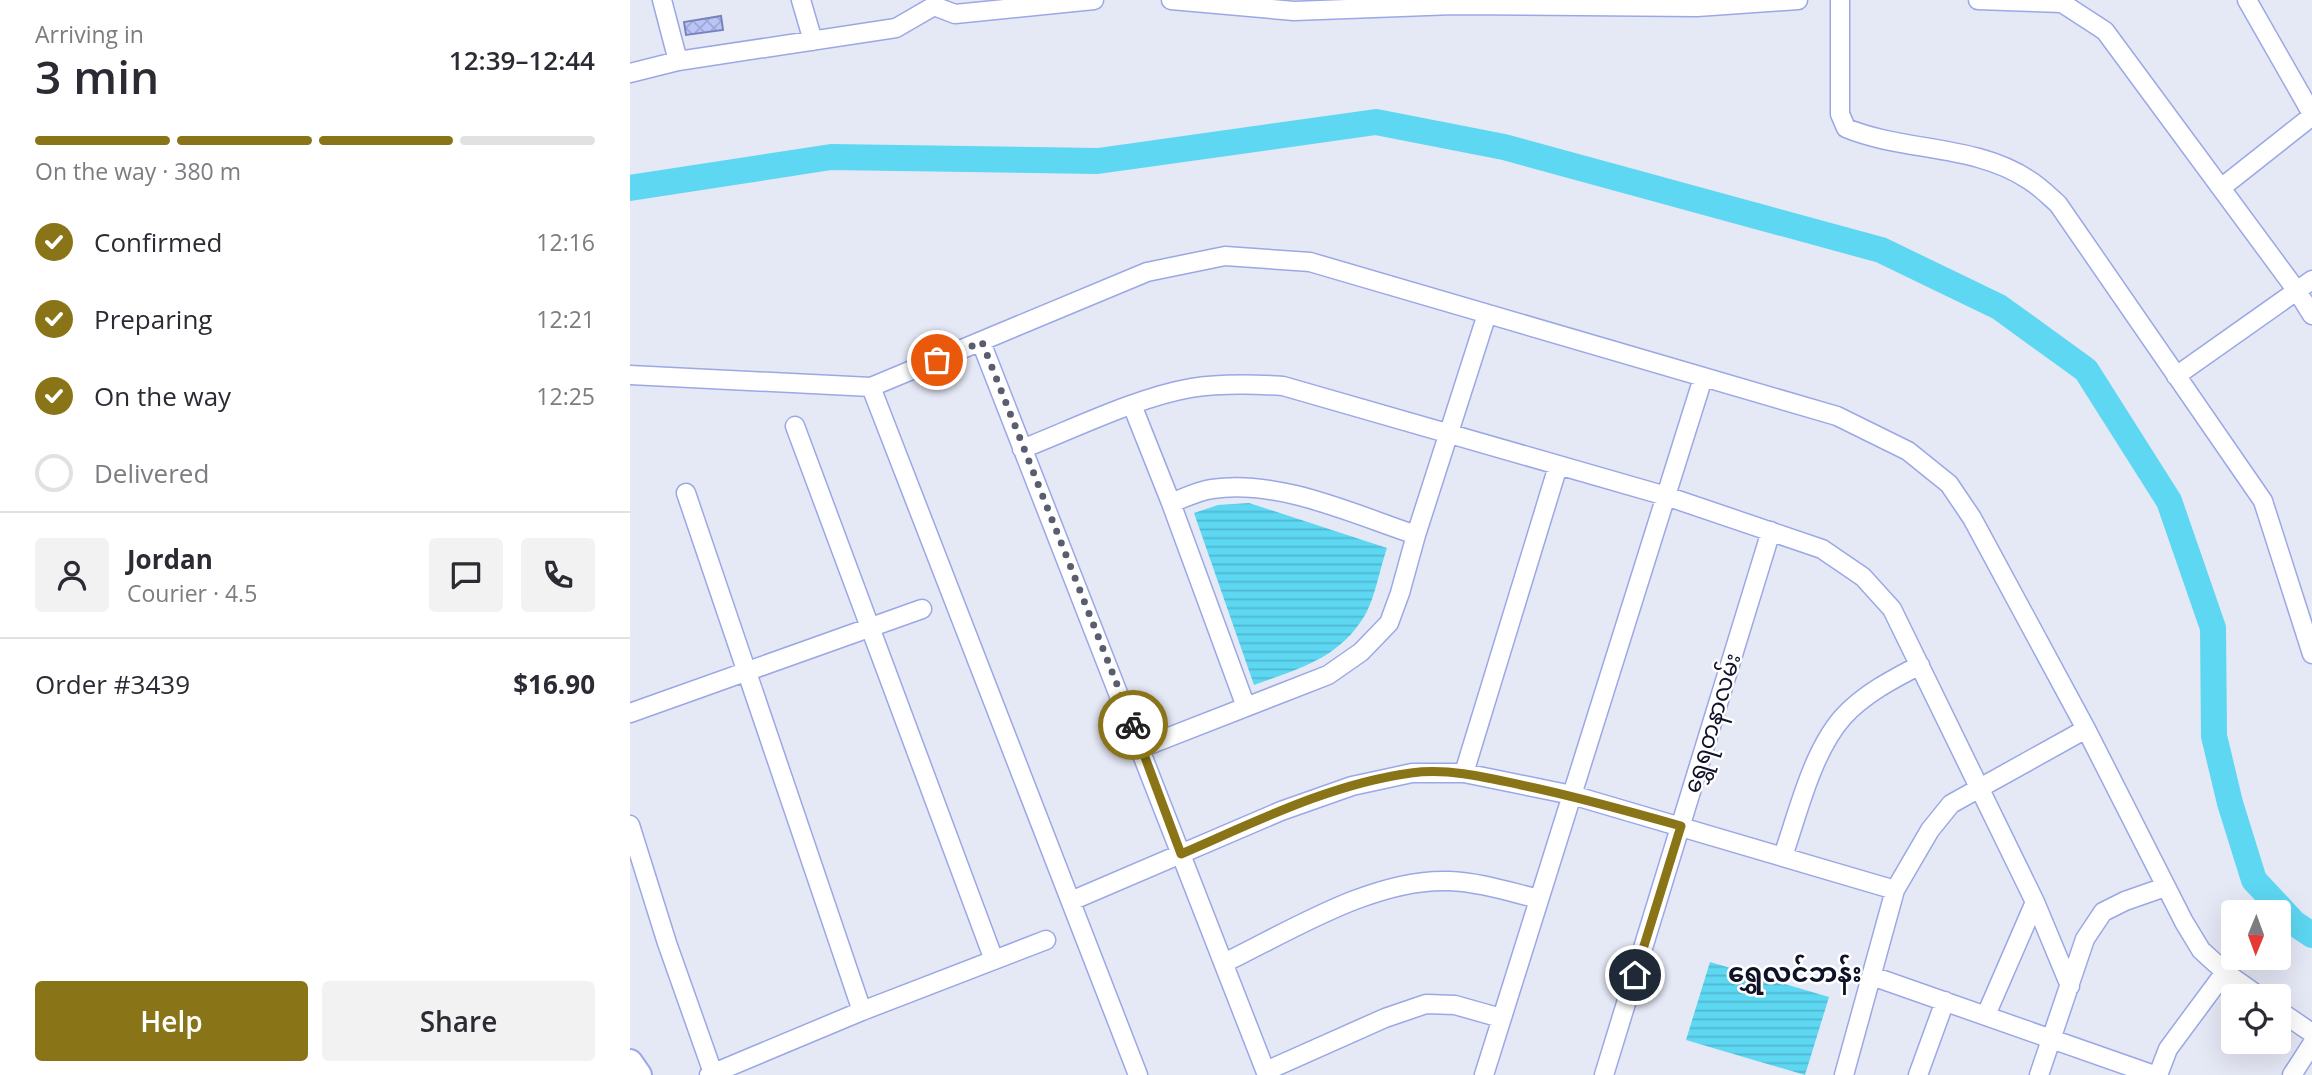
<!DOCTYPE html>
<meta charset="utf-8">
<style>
:root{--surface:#fff;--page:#f2f2f3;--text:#2b2b33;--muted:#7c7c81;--line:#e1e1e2;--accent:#8a7418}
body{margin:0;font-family:"Open Sans","Noto Sans Myanmar",sans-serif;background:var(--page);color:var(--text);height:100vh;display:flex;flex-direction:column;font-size:26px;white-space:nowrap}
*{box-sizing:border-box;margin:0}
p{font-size:23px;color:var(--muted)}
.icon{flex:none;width:38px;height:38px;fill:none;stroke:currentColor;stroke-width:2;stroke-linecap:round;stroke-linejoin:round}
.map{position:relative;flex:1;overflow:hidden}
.sheet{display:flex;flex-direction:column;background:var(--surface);width:630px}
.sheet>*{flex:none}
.needle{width:46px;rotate:181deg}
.buttons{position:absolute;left:1591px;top:900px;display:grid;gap:14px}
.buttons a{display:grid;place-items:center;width:70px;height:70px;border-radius:7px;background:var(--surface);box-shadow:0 7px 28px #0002;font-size:35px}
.pin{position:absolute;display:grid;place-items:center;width:60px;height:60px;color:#fff;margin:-30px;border:4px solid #fff;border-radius:50%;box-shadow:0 2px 7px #0007}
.courier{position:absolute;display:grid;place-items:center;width:70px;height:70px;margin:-35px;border:5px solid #8a7418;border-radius:50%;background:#fff;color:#222;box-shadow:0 2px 9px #0007}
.headline em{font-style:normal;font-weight:600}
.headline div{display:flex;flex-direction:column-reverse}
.headline{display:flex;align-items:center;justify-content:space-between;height:119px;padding:0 35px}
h1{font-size:46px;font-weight:600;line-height:52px}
.bar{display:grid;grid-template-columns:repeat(4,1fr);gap:10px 7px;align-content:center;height:84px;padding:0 35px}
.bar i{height:9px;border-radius:5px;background:var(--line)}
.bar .active{background:var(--accent)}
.bar p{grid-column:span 4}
.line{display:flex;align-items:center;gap:18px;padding:0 35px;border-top:2px solid var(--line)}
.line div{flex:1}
.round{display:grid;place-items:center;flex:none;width:74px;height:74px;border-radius:7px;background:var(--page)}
ol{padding:0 35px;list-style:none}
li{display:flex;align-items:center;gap:21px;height:77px}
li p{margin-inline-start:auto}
li .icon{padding:7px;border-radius:50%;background:var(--accent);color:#fff;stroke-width:4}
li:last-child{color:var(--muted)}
li i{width:38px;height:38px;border:4px solid var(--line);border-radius:50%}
.action{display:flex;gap:14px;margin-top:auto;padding:14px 35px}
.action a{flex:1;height:80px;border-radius:7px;background:var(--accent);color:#fff;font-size:28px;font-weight:600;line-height:80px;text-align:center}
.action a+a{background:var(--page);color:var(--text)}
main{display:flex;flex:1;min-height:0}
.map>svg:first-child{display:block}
.water{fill:url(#water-rules)}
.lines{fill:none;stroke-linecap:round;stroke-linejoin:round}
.river{stroke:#5dd7f2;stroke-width:26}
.building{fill:url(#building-cross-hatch);stroke:#7783be;stroke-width:2}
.minor-casing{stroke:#9ba8e5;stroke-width:21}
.secondary-casing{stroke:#9ba8e5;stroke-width:28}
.minor{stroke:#fff;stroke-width:18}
.secondary{stroke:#fff;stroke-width:24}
.done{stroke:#5a5d70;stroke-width:7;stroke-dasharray:0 12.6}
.route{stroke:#8a7418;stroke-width:9}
.labels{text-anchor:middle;stroke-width:5;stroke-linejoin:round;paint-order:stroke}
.street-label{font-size:23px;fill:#0f1228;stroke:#fff}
.quarter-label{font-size:26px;font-weight:bold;fill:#0f1228;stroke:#fff}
</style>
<main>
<section class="sheet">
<div class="headline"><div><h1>3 min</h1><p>Arriving in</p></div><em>12:39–12:44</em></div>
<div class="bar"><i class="active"></i><i class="active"></i><i class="active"></i><i></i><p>On the way · 380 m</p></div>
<ol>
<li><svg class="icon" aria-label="check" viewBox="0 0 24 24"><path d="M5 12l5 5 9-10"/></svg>Confirmed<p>12:16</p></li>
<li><svg class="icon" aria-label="check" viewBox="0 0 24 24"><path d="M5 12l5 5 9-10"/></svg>Preparing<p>12:21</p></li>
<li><svg class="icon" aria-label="check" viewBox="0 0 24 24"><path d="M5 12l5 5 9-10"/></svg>On the way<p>12:25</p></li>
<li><i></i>Delivered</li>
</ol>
<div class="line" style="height:126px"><a class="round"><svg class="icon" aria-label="person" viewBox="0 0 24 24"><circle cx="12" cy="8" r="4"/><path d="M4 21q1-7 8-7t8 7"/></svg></a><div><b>Jordan</b><p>Courier · 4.5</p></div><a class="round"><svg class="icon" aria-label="chat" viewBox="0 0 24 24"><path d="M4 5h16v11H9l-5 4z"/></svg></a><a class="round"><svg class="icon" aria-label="phone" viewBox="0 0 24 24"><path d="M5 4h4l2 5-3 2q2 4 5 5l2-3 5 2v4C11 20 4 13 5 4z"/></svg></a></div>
<div class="line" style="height:91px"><div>Order #3439</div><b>$16.90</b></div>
<div class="action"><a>Help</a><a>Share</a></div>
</section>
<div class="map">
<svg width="1682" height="1075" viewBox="0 0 1682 1075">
<defs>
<pattern id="water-rules" width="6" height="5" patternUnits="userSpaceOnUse" patternTransform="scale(1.75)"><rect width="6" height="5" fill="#5dd7f2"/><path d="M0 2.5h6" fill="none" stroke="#50b8d0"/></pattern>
<pattern id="building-cross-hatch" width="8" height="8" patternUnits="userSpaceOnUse" patternTransform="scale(1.75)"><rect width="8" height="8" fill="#bac5f7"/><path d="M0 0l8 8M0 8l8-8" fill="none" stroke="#9fa8d4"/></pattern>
</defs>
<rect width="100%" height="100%" fill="#e5e8f5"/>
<path class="water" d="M 619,503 L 757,548 C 750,568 745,598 735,615 C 709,659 668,669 624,685 L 564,513 L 588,505 Z
M 1080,962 L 1199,997 L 1175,1075 L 1056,1040 Z"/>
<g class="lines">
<path class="river" d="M 0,188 L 201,157 L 468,161 L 746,122 L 874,147 L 1251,250 L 1369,307 L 1456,370 L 1539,501 L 1583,628 L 1584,736 L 1600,803 L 1624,880 L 1664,923 L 1682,935"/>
</g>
<path class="building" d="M 91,16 L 93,30 L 56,35 L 54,22 Z"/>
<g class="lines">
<defs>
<path id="minor" d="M 32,0 L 48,61
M 171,0 L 183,41
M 541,0 L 664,11 L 824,5 L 1067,7 L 1168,0
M 1210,0 L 1210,114 L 1216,128 C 1274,152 1345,144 1399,180 C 1409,186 1419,196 1428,204 L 1633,501 L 1682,654
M 1348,0 L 1432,3 L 1475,31 L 1667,291 L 1682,315
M 1617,0 L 1682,114
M 0,73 L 48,61 L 266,28 L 304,6 L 325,14 L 464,0
M 1591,188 L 1682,116
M 351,342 L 637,1075
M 0,375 L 241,387 L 517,272 L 595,256 L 680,262 L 1207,416 L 1278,451 L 1319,484 L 1342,518 L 1456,729 L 1554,922 L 1571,950 L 1595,972 L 1629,996
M 1546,376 L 1682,280
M 241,387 L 508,1075
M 502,405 L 541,503 L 616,707
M 165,426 L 364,960
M 392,449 C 443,429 508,397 561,388 C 592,383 622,384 653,386 L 1036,496 L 1192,549 L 1233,577 L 1262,609 L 1405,902 L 1440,986
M 56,493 L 232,1011 L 79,1075
M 541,503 C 554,498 568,491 582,489 C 649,479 723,514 786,535
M 0,713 L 292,609
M 511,748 L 698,675 L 731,652 L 759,623 L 770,593 L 786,535 L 857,314
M 834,773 L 928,466
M 0,825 L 37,943 L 83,1073
M 1153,856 C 1168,813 1182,752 1213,717 C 1234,694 1263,679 1290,665
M 441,901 L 651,811 L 722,786 L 782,773 L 834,773 L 942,795 L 1265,890
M 594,963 C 660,931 744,878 819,881 C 849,882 880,892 909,899
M 1242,976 L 1524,1075
M 1648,1010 L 1682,1033
M 232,1011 L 416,940
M 1356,1015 L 1405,902
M 636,1071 L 755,1018 L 796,1004 L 825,1005 L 871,1018
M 854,1075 L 1073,378
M 974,1075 L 1141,531
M 1214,1075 L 1265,890 L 1300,830 L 1321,804 L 1456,729
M 1288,1075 L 1315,1001
M 1409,1075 L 1455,939 L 1473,912 L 1495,901 L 1535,887
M 1528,1075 L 1538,1049 L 1595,972
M 1662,1075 L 1682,1044"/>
<path id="secondary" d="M 0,1062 L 9,1075"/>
</defs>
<use href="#minor" class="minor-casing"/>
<use href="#secondary" class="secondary-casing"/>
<use href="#minor" class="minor"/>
<use href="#secondary" class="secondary"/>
</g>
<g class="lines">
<path class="done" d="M 307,360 L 352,342 L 503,725"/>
<path class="route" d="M 503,725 L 551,854 C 625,822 700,784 781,773 C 818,768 855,777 891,785 C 945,796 998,811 1051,826 L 1005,975"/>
</g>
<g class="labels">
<g class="street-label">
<text transform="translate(1082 723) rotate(-73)" y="8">ရွှေရတနာလမ်း</text>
</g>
<g class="quarter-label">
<text x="1165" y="982">ရွှေလင်ဘန်း</text>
</g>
</g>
</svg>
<div class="buttons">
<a><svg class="needle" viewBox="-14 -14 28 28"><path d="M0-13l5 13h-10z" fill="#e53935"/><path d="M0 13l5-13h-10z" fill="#7c7c81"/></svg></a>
<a><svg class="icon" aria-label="locate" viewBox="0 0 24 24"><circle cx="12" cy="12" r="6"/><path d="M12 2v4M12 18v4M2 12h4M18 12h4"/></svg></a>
</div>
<div class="pin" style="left:307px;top:360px;background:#ea580c"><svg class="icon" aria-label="bag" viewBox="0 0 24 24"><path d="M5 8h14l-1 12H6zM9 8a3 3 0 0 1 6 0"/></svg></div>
<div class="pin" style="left:1005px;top:975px;background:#1f2937"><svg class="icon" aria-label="home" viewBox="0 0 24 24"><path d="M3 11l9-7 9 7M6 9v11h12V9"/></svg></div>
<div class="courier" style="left:503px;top:725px"><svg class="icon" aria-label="bike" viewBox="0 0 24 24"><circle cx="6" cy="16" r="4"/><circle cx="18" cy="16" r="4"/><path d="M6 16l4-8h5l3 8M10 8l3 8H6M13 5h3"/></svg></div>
</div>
</main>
